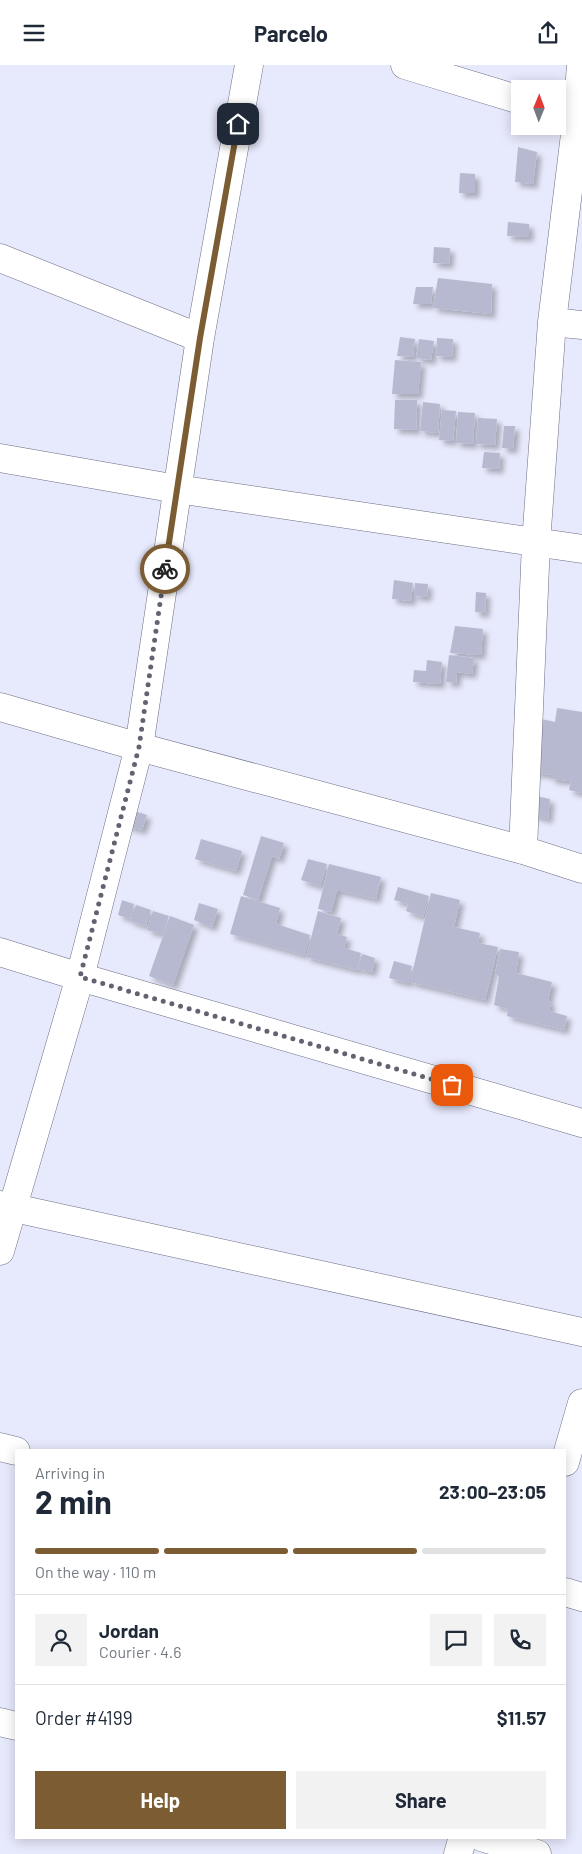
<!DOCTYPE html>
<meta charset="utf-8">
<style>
:root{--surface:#fff;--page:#f2f2f3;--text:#1f2937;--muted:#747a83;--line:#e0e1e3;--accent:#7c5c32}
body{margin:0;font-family:Barlow,sans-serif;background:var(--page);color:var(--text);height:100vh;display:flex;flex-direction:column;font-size:19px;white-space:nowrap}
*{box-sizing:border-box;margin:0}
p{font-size:16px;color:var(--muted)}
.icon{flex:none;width:28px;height:28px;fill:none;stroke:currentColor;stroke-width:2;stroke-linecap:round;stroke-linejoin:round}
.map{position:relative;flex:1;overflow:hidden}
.panel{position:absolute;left:15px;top:1384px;width:551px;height:390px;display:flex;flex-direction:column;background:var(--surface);border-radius:0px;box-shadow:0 2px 12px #0003}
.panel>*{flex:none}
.needle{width:32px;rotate:1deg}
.controls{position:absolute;left:511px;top:15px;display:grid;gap:10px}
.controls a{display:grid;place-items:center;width:55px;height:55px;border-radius:0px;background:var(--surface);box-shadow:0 2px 12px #0003;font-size:25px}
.pin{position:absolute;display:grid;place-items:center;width:42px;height:42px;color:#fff;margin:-21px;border-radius:10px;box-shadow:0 2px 8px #0006}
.courier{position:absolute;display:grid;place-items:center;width:50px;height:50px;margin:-25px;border:4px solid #7c5c32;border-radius:50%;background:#fff;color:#222;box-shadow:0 1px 6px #0007}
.summary em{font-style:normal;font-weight:700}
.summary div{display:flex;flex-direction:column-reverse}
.summary{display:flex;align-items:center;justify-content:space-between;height:85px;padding:0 20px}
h1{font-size:32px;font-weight:700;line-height:38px}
.bar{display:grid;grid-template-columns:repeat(4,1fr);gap:8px 5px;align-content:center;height:60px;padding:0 20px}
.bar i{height:6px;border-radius:4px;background:var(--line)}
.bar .on{background:var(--accent)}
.bar p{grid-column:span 4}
.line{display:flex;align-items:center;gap:12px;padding:0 20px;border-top:1px solid var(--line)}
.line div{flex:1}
.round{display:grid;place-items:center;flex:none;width:52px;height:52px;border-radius:0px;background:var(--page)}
.button{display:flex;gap:10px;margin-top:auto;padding:10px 20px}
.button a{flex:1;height:58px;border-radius:0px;background:var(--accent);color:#fff;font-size:20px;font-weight:700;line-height:58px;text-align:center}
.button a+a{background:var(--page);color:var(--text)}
header{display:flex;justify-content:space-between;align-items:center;height:65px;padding:0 20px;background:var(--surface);font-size:22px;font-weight:700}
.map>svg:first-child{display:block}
.building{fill:#b7b9d1;filter:url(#shadow)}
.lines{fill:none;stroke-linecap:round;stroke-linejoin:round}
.minor-casing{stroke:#6c6d83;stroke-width:29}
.minor{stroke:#fff;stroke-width:28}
.done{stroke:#626370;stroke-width:5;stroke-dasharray:0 9}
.route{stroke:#7c5c32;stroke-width:6}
</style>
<header><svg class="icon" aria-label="menu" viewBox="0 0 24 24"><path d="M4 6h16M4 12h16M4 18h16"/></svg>Parcelo<svg class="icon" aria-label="share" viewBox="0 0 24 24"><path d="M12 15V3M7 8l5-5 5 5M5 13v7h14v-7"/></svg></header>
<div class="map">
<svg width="582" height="1789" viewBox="0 0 582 1789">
<defs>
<filter id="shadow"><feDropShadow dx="4.5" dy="4.5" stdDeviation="2.5" flood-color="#0004"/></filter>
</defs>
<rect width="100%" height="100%" fill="#e7e9fc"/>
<path class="building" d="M 518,82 L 537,87 L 533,119 L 515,117 Z
M 460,108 L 475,109 L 475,128 L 459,128 Z
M 508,157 L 529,159 L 529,172 L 507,171 Z
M 434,182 L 450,183 L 449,199 L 433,198 Z
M 438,213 L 492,219 L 491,249 L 433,243 Z
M 416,222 L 433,222 L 431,239 L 413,239 Z
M 400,272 L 415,274 L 413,292 L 397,291 Z
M 437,273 L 453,274 L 452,292 L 436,291 Z
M 419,274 L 434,276 L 431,295 L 416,293 Z
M 395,295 L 421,297 L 418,329 L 392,329 Z
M 395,335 L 417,335 L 416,365 L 394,364 Z
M 423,337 L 440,339 L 438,368 L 420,366 Z
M 442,345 L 456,346 L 453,376 L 439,375 Z
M 458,347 L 475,348 L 473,379 L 456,378 Z
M 478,353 L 497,354 L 495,380 L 476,379 Z
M 504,361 L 515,361 L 513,384 L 502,383 Z
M 484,387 L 500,388 L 499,404 L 482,403 Z
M 394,515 L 413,518 L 411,536 L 392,534 Z
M 415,518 L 428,519 L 427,532 L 414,531 Z
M 476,527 L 486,528 L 485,548 L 475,547 Z
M 455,561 L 483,564 L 481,590 L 450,588 Z
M 449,590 L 474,593 L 472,609 L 457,607 L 456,618 L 446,617 Z
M 427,595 L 442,597 L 440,619 L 413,617 L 414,605 L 426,606 Z
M 557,643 L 582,647 L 582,728 L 569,725 L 571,716 L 551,714 L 551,710 L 533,707 L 537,653 L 555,657 Z
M 531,730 L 550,734 L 548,754 L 529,749 Z
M 131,745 L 147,750 L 142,765 L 126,761 Z
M 261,771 L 284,778 L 279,794 L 272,791 L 258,835 L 243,830 Z
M 201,774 L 242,786 L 236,806 L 195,794 Z
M 308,794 L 327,799 L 320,821 L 301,815 Z
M 329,799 L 381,812 L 376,834 L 337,825 L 331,847 L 318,844 Z
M 398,822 L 429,831 L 423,852 L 406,846 L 408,839 L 394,835 Z
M 431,828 L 460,835 L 454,862 L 480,868 L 478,878 L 498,882 L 485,935 L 410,917 Z
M 241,831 L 280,843 L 276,859 L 310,870 L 304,890 L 230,869 Z
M 122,835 L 134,839 L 130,854 L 118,850 Z
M 199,838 L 218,844 L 212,862 L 194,855 Z
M 136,840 L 151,845 L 146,861 L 130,856 Z
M 153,846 L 169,851 L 163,869 L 147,865 Z
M 318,846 L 341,853 L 337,869 L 347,872 L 344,883 L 361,888 L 357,905 L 306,892 Z
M 170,851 L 194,860 L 173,920 L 149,911 Z
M 500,884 L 519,887 L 516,908 L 552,917 L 548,936 L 551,938 L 549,946 L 567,951 L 564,965 L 507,951 L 508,944 L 494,940 L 499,912 L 495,909 Z
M 362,889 L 375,893 L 372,907 L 358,904 Z
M 394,896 L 412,901 L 408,918 L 389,913 Z"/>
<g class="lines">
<defs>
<path id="minor" d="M 405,0 L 520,35
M 0,193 L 200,273
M 552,257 L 582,260
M 0,393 L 177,424 L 582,484
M 0,642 L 139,682 L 523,785 L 582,804
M 523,785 L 536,478 L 552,257 L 577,53 L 581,0
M 0,887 L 80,912 L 582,1058
M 0,1140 L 582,1267
M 0,1186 L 80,912 L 139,682 L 200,273 L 249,0
M 0,1382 L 16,1386
M 565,1397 L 582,1338
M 565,1527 L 582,1532
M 0,1657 L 16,1661
M 481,1772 L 537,1789
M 458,1789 L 463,1772"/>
</defs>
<use href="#minor" class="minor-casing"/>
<use href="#minor" class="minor"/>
</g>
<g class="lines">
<path class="done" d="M 165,504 L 139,682 L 80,912 L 452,1020"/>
<path class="route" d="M 165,504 L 200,273 L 238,59"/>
</g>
</svg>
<div class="controls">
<a><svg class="needle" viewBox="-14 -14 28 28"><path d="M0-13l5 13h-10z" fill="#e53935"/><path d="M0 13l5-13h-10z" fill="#747a83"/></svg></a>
</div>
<div class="pin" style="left:452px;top:1020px;background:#ea580c"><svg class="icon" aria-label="bag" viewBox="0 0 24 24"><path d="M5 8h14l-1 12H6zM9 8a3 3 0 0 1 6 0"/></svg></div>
<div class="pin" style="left:238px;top:59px;background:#1f2937"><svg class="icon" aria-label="home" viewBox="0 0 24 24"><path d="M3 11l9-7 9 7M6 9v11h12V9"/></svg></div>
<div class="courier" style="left:165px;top:504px"><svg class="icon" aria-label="bike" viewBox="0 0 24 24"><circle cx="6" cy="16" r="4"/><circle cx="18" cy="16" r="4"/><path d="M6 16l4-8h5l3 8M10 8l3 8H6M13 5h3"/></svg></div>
<section class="panel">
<div class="summary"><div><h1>2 min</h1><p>Arriving in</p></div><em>23:00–23:05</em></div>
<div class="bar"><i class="on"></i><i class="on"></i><i class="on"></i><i></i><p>On the way · 110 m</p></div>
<div class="line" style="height:90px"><a class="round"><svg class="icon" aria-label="person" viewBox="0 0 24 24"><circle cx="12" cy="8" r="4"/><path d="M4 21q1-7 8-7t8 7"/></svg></a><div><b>Jordan</b><p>Courier · 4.6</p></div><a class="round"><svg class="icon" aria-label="chat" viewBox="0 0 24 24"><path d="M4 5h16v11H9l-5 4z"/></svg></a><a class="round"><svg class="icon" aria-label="phone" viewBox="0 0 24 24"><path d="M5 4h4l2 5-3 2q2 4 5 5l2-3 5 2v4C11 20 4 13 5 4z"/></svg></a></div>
<div class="line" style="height:65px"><div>Order #4199</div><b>$11.57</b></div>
<div class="button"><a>Help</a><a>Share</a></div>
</section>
</div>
